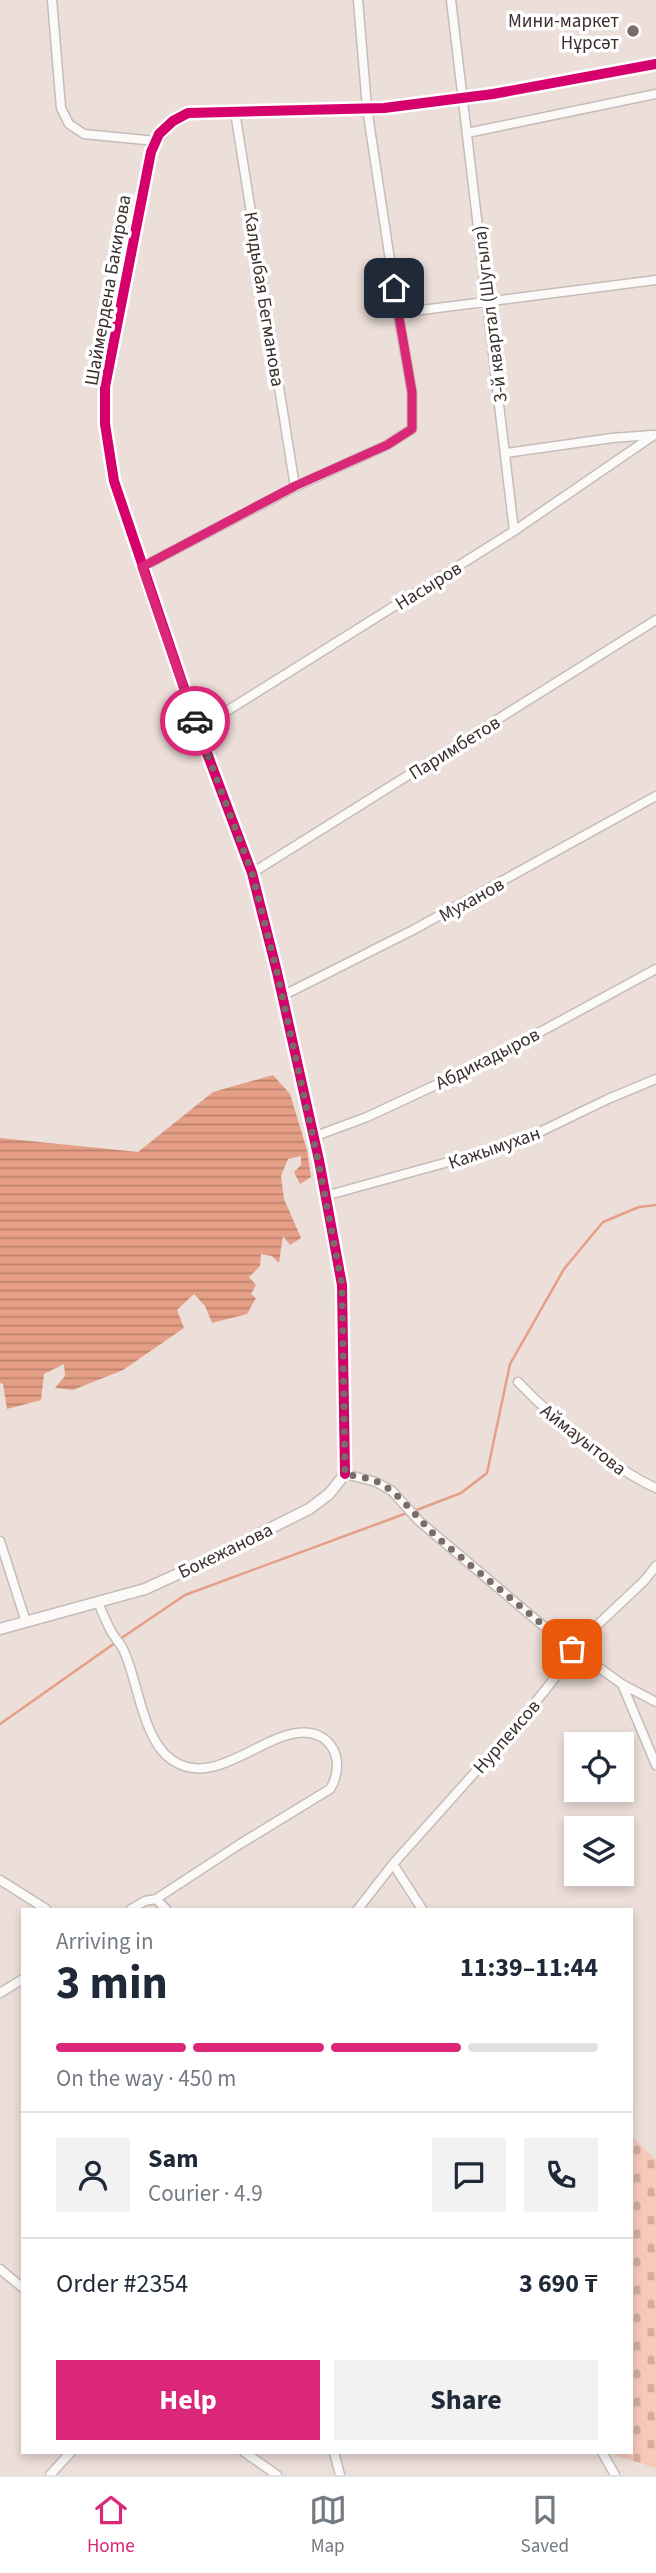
<!DOCTYPE html>
<meta charset="utf-8">
<style>
:root{--surface:#fff;--page:#f2f2f3;--text:#1f2937;--muted:#747a83;--line:#e0e1e3;--accent:#db2777}
body{margin:0;font-family:"Source Sans 3",sans-serif;background:var(--page);color:var(--text);height:100vh;display:flex;flex-direction:column;font-size:26px;white-space:nowrap}
*{box-sizing:border-box;margin:0}
p{font-size:23px;color:var(--muted)}
.icon{flex:none;width:38px;height:38px;fill:none;stroke:currentColor;stroke-width:2;stroke-linecap:round;stroke-linejoin:round}
.map{position:relative;flex:1;overflow:hidden}
.side{position:absolute;left:21px;top:1908px;width:612px;height:546px;display:flex;flex-direction:column;background:var(--surface);border-radius:0px;box-shadow:0 4px 10px #0003}
.side>*{flex:none}
.controls{position:absolute;left:564px;top:1732px;display:grid;gap:14px}
.controls a{display:grid;place-items:center;width:70px;height:70px;border-radius:0px;background:var(--surface);box-shadow:0 4px 10px #0003;font-size:35px}
.pin{position:absolute;display:grid;place-items:center;width:60px;height:60px;color:#fff;margin:-30px;border-radius:14px;box-shadow:0 4px 10px #0006}
.courier{position:absolute;display:grid;place-items:center;width:70px;height:70px;margin:-35px;border:5px solid #db2777;border-radius:50%;background:#fff;color:#222;box-shadow:0 2px 9px #0007}
.headline em{font-style:normal;font-weight:700}
.headline div{display:flex;flex-direction:column-reverse}
.headline{display:flex;align-items:center;justify-content:space-between;height:119px;padding:0 35px}
h1{font-size:46px;font-weight:700;line-height:52px}
.bar{display:grid;grid-template-columns:repeat(4,1fr);gap:10px 7px;align-content:center;height:84px;padding:0 35px}
.bar i{height:9px;border-radius:5px;background:var(--line)}
.bar .on{background:var(--accent)}
.bar p{grid-column:span 4}
.line{display:flex;align-items:center;gap:18px;padding:0 35px;border-top:2px solid var(--line)}
.line div{flex:1}
.round{display:grid;place-items:center;flex:none;width:74px;height:74px;border-radius:0px;background:var(--page)}
.cta{display:flex;gap:14px;margin-top:auto;padding:14px 35px}
.cta a{flex:1;height:80px;border-radius:0px;background:var(--accent);color:#fff;font-size:28px;font-weight:700;line-height:80px;text-align:center}
.cta a+a{background:var(--page);color:var(--text)}
.tab-bar{display:flex;justify-content:space-around;align-items:center;height:98px;border-top:2px solid var(--line);background:var(--surface);font-size:19px;color:var(--muted)}
.tab-bar a{display:grid;justify-items:center;gap:4px}
.tab-bar .on{color:var(--accent)}
.map>svg:first-child{display:block}
.cemetery{fill:url(#cemetery-stones)}
.water{fill:url(#water-rules)}
.lines{fill:none;stroke-linecap:round;stroke-linejoin:round}
.stream{stroke:#e59f86;stroke-width:2.5}
.minor-casing{stroke:#c6bcb8;stroke-width:11}
.tertiary-casing{stroke:#c6bcb8;stroke-width:13}
.minor{stroke:#fcfaf9;stroke-width:8}
.tertiary{stroke:#fcfaf9;stroke-width:10}
.cycleway-casing{stroke:#fff;stroke-width:15}
.cycleway{stroke:#d6006c;stroke-width:10}
.done{stroke:#786d69;stroke-width:7;stroke-dasharray:0 12.6}
.route{stroke:#db2777;stroke-width:9}
.poi-dot{fill:#786d69;stroke:#fff;stroke-width:2.5}
.labels{text-anchor:middle;stroke-width:7;stroke-linejoin:round;paint-order:stroke}
.poi-label{font-size:19px;fill:#3a302d;stroke:#fff;text-anchor:end}
.street-label{font-size:19px;fill:#3a302d;stroke:#fff}
</style>
<div class="map">
<svg width="656" height="2475" viewBox="0 0 656 2475">
<defs>
<pattern id="cemetery-stones" width="16" height="16" patternUnits="userSpaceOnUse" patternTransform="scale(1.75)"><rect width="16" height="16" fill="#f6c9b9"/><path d="M2 7V4a2 2 0 0 1 4 0v3zM10 15v-3a2 2 0 0 1 4 0v3z" fill="#d4ad9f"/></pattern>
<pattern id="water-rules" width="6" height="5" patternUnits="userSpaceOnUse" patternTransform="scale(1.75)"><rect width="6" height="5" fill="#e59f86"/><path d="M0 2.5h6" fill="none" stroke="#bb826e"/></pattern>
</defs>
<rect width="100%" height="100%" fill="#ecded9"/>
<path class="cemetery" d="M 632,2136 L 656,2160 L 656,2468 L 617,2456 L 615,2452 L 632,2452 Z"/>
<path class="water" d="M 273,1075 L 290,1094 L 307,1150 L 311,1177 L 300,1184 L 294,1172 L 301,1165 L 301,1156 L 288,1159 L 281,1176 L 284,1199 L 301,1238 L 290,1245 L 283,1236 L 279,1263 L 272,1256 L 261,1254 L 260,1266 L 249,1277 L 256,1285 L 251,1294 L 256,1298 L 247,1314 L 212,1323 L 205,1306 L 194,1294 L 177,1310 L 184,1328 L 123,1370 L 73,1390 L 55,1388 L 65,1376 L 64,1364 L 44,1374 L 41,1400 L 7,1409 L 3,1384 L 0,1383 L 0,1138 L 138,1152 L 213,1092 Z"/>
<g class="lines">
<path class="stream" d="M 414,1511 L 461,1493 L 487,1473 L 510,1364 L 564,1269 L 603,1222 L 639,1207 L 656,1205
M 120,1639 L 185,1595 L 407,1513
M 0,1724 L 115,1643"/>
<defs>
<path id="minor" d="M 52,0 L 61,108 L 69,124 L 84,134 L 156,141
M 451,0 L 514,531
M 235,112 L 295,487
M 467,133 L 656,94
M 398,313 L 656,280
M 506,453 L 612,438 L 652,435
M 142,567 L 295,487 L 387,445 L 412,429 L 412,392 L 398,313 L 367,108 L 358,0
M 198,729 L 514,531 L 654,435
M 252,873 L 656,620
M 282,996 L 413,930 L 656,796
M 313,1137 L 367,1117 L 485,1062 L 656,969
M 325,1196 L 517,1143 L 608,1099 L 656,1079
M 518,1382 C 555,1420 608,1466 656,1488
M 345,1474 L 376,1482 L 392,1491 L 419,1521 L 560,1640 L 622,1684 L 656,1702
M 0,1541 L 26,1622
M 98,1602 C 102,1612 106,1622 111,1631 C 114,1637 120,1643 123,1649 C 138,1679 142,1740 172,1760 C 212,1788 258,1738 297,1733 C 332,1728 347,1762 330,1789 L 240,1844 L 156,1899
M 622,1684 L 656,1765
M 393,1864 L 422,1909
M 0,1880 L 46,1909
M 131,1909 L 145,1901 L 156,1899 L 166,1909
M 358,1909 L 393,1864 L 519,1723 L 561,1670 L 572,1649 L 644,1581 L 656,1566
M 0,1993 L 23,1979
M 0,2269 L 23,2288
M 244,2452 L 277,2475
M 334,2452 L 340,2475
M 602,2452 L 615,2475
M 50,2475 L 71,2452"/>
<path id="tertiary" d="M 0,1629 L 145,1589 L 191,1568 L 309,1509 L 329,1494 L 345,1474 L 342,1285 L 319,1160 L 277,972 L 252,873 L 198,729 L 114,481 L 105,424 L 105,387 L 151,152 C 160,133 169,123 188,113 L 384,108 L 493,94 L 656,64"/>
</defs>
<use href="#minor" class="minor-casing"/>
<use href="#tertiary" class="tertiary-casing"/>
<use href="#minor" class="minor"/>
<use href="#tertiary" class="tertiary"/>
<defs>
<path id="cycleway" d="M 345,1474 L 342,1285 L 319,1160 L 277,972 L 252,873 L 198,729 L 114,481 L 105,424 L 105,387 L 151,152 L 159,134 L 173,121 L 188,113 L 384,108 L 493,94 L 656,64"/>
</defs>
<use href="#cycleway" class="cycleway-casing"/>
<use href="#cycleway" class="cycleway"/>
</g>
<g class="lines">
<path class="done" d="M 195,721 L 252,873 L 277,972 L 318,1160 L 342,1285 L 345,1474 C 356,1476 368,1478 378,1482 C 399,1492 421,1523 439,1539 L 572,1649"/>
<path class="route" d="M 195,721 L 142,567 L 295,486 L 387,445 L 412,429 L 412,392 L 394,288"/>
</g>
<circle class="poi-dot" cx="633" cy="31" r="7"/>
<g class="labels">
<g class="poi-label">
<text x="619" y="27">Мини-маркет<tspan x="619" dy="22">Нұрсәт</tspan></text>
</g>
<g class="street-label">
<text transform="translate(107 290) rotate(-80)" y="7">Шаймердена Бакирова</text>
<text transform="translate(265 299) rotate(81)" y="7">Калдыбая Бегманова</text>
<text transform="translate(489 314) rotate(-97)" y="7">3-й квартал (Шугыла)</text>
<text transform="translate(428 585) rotate(-32)" y="7">Насыров</text>
<text transform="translate(454 747) rotate(-32)" y="7">Паримбетов</text>
<text transform="translate(471 899) rotate(-29)" y="7">Муханов</text>
<text transform="translate(487 1058) rotate(-27)" y="7">Абдикадыров</text>
<text transform="translate(494 1147) rotate(-19)" y="7">Кажымухан</text>
<text transform="translate(584 1439) rotate(38)" y="7">Аймауытова</text>
<text transform="translate(225 1550) rotate(-26)" y="7">Бокежанова</text>
<text transform="translate(506 1736) rotate(-49)" y="7">Нурпеисов</text>
</g>
</g>
</svg>
<div class="controls">
<a><svg class="icon" aria-label="locate" viewBox="0 0 24 24"><circle cx="12" cy="12" r="6"/><path d="M12 2v4M12 18v4M2 12h4M18 12h4"/></svg></a>
<a><svg class="icon" aria-label="layers" viewBox="0 0 24 24"><path d="M12 4l9 5-9 5-9-5zM3 14l9 5 9-5"/></svg></a>
</div>
<div class="pin" style="left:572px;top:1649px;background:#ea580c"><svg class="icon" aria-label="bag" viewBox="0 0 24 24"><path d="M5 8h14l-1 12H6zM9 8a3 3 0 0 1 6 0"/></svg></div>
<div class="pin" style="left:394px;top:288px;background:#1f2937"><svg class="icon" aria-label="home" viewBox="0 0 24 24"><path d="M3 11l9-7 9 7M6 9v11h12V9"/></svg></div>
<div class="courier" style="left:195px;top:721px"><svg class="icon" aria-label="car" viewBox="0 0 24 24"><path d="M5 17H2v-5l4-1 3-4h7l3 4 3 1v5h-3M9 17h6M6 11h13"/><circle cx="7" cy="17" r="2"/><circle cx="17" cy="17" r="2"/></svg></div>
<section class="side">
<div class="headline"><div><h1>3 min</h1><p>Arriving in</p></div><em>11:39–11:44</em></div>
<div class="bar"><i class="on"></i><i class="on"></i><i class="on"></i><i></i><p>On the way · 450 m</p></div>
<div class="line" style="height:126px"><a class="round"><svg class="icon" aria-label="person" viewBox="0 0 24 24"><circle cx="12" cy="8" r="4"/><path d="M4 21q1-7 8-7t8 7"/></svg></a><div><b>Sam</b><p>Courier · 4.9</p></div><a class="round"><svg class="icon" aria-label="chat" viewBox="0 0 24 24"><path d="M4 5h16v11H9l-5 4z"/></svg></a><a class="round"><svg class="icon" aria-label="phone" viewBox="0 0 24 24"><path d="M5 4h4l2 5-3 2q2 4 5 5l2-3 5 2v4C11 20 4 13 5 4z"/></svg></a></div>
<div class="line" style="height:91px"><div>Order #2354</div><b>3 690 ₸</b></div>
<div class="cta"><a>Help</a><a>Share</a></div>
</section>
</div>
<nav class="tab-bar">
<a class="on"><svg class="icon" aria-label="home" viewBox="0 0 24 24"><path d="M3 11l9-7 9 7M6 9v11h12V9"/></svg>Home</a>
<a><svg class="icon" aria-label="map" viewBox="0 0 24 24"><path d="M3 6l6-2 6 2 6-2v14l-6 2-6-2-6 2zM9 4v14M15 6v14"/></svg>Map</a>
<a><svg class="icon" aria-label="saved" viewBox="0 0 24 24"><path d="M7 4h10v16l-5-4-5 4z"/></svg>Saved</a>
</nav>
